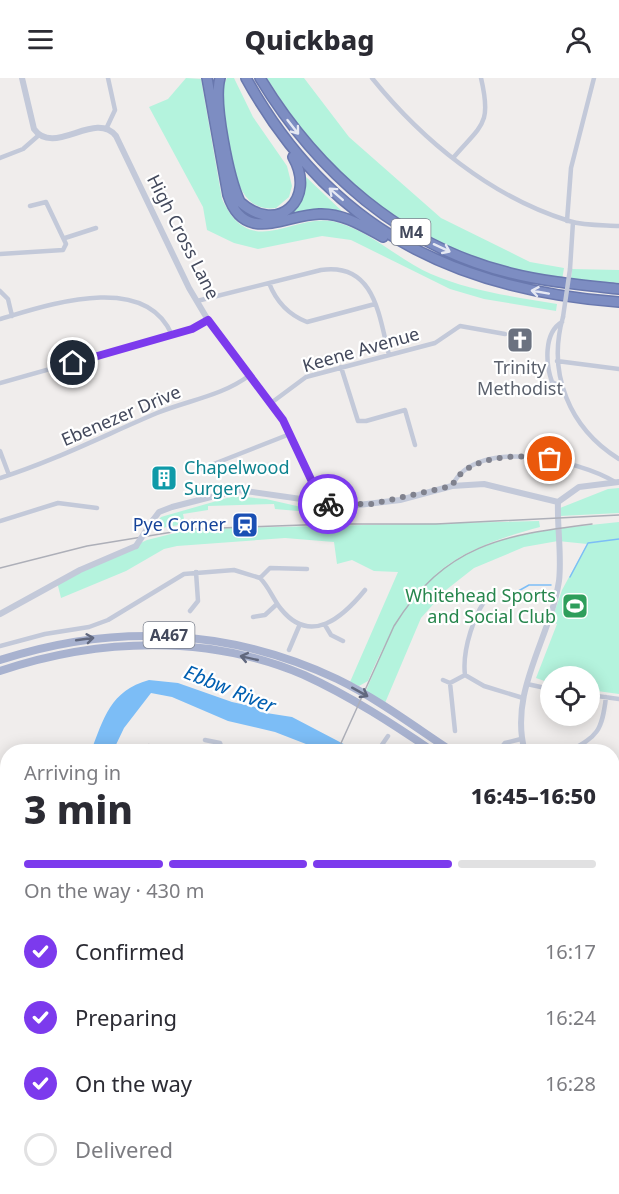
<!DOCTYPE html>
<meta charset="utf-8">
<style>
:root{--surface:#fff;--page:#f2f2f3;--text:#2b2b33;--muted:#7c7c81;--line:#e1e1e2;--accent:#7c3aed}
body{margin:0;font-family:"Noto Sans",sans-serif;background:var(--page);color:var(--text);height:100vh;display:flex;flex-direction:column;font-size:22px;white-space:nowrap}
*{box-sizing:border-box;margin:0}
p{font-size:20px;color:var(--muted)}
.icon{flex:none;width:33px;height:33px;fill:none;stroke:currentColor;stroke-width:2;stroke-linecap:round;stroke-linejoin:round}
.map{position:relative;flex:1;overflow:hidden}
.panel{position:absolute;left:0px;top:666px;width:620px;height:450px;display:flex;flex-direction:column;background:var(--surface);border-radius:24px 24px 0 0;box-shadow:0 3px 15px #0003}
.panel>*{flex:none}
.fabs{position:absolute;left:540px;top:588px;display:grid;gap:12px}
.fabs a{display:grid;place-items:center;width:60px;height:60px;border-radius:50%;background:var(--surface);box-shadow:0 3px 15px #0003;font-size:30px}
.pin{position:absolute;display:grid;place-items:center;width:51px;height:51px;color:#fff;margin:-26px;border:3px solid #fff;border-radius:50%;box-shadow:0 2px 6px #0007}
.courier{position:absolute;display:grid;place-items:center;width:60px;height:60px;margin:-30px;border:4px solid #7c3aed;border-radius:50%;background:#fff;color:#222;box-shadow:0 2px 8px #0007}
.head em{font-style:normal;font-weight:800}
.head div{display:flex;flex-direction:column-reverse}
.head{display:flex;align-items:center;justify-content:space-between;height:102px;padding:0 24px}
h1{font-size:39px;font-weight:800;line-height:45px}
.bar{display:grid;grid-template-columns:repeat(4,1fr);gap:9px 6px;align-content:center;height:72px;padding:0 24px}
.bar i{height:8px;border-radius:4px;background:var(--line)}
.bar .selected{background:var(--accent)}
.bar p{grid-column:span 4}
ol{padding:0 24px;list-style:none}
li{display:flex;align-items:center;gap:18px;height:66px}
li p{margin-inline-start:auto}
li .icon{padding:6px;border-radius:50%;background:var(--accent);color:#fff;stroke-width:4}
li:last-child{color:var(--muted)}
li i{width:33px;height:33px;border:3px solid var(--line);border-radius:50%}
header{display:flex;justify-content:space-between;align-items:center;height:78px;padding:0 24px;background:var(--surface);font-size:27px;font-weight:800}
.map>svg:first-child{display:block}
.green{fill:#b4f3dd}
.water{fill:#7cbdf6}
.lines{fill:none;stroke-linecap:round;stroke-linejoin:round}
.stream{stroke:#7cbdf6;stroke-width:1.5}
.motorway-casing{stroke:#6978ae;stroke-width:12}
.minor{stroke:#c3c9d9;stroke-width:4.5}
.tertiary{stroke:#c3c9d9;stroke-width:6}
.primary{stroke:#a8b2cf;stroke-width:8}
.motorway{stroke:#7d8dc2;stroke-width:9}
.rail{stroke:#adafb8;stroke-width:1.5}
.minor-bridge{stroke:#c3c9d9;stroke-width:4.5}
.tertiary-bridge{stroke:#c3c9d9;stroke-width:6}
.oneway{stroke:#e5e8f3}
.oneway2{stroke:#61687e}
.done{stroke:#80828e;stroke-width:6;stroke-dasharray:0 10.8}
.route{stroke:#7c3aed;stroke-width:8}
.labels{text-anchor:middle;stroke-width:4.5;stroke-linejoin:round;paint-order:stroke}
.shield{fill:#fff;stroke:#7b808d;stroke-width:1.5}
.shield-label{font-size:16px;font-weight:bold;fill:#43495c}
.street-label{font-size:18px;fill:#43495c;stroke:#fff}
.worship-label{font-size:18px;fill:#5b616d;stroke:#fff}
.culture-label{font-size:18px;fill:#0d838f;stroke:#fff;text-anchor:start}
.transit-label{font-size:18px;fill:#164399;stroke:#fff;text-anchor:end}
.leisure-label{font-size:18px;fill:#27864d;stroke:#fff;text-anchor:end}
.water-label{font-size:20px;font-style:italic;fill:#005fb1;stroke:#fff}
</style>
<header><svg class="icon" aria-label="menu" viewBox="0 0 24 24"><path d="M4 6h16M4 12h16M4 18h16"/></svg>Quickbag<svg class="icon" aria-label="person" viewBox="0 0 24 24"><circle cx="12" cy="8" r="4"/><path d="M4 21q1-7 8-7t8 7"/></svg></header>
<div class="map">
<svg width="619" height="1116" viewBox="0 0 619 1116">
<rect width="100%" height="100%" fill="#f0edec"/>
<path class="green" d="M 186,0 L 201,1 L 222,121 C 252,186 295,131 339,145 C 373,155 399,182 431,196 C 470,213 515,219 557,226 L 556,233 L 484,221 L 450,211 L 351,162 L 322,158 L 258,171 L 234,165 L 207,152 L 203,129 L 149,29 L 168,21 Z
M 227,0 L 234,0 L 253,39 L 287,88 L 292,108 L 289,119 L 276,130 C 237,136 233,86 228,59 C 224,39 216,19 227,0 Z
M 267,0 L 304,0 L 349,59 L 441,140 L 530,184 L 564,190 L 562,202 C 423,175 342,121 267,0 Z
M 304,97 L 346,137 L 290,137 L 303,119 Z
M 572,191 L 619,192 L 619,205 L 571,201 Z
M 619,410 L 619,435 L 560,438 L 560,430 L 608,411 Z
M 234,418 L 266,421 L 310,431 L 309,434 L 275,431 L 274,426 L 208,428 L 208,432 L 183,436 L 185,446 L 150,452 L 161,439 Z
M 539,443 L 540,449 C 436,477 411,507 368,603 L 359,608 L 350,604 L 398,494 L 374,493 L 352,482 L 337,486 L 334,464 L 285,460 L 177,468 L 164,471 L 126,493 L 61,520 L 57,504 L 147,462 L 191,451 Z
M 619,444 L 619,616 L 590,612 L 590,598 L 550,598 L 550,605 L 536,600 L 557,546 L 551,544 L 562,512 L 587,466 L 558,463 L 524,469 L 474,490 L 446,512 L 421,540 L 385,625 L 366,613 C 378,585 388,555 405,530 C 457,456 538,453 619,444 Z
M 612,754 L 619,759 L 619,834 L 612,836 Z
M 0,906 L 7,910 L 7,980 L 0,998 Z
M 612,1057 L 619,1062 L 619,1116 L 525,1116 L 528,1109 L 612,1108 Z
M 278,1109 L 278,1108 L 427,1109 L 425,1116 L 267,1116 Z"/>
<path class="water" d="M 149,602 L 178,605 L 232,624 L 255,629 L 260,634 L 292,639 L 357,673 L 324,673 L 275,654 L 228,643 L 172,619 L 151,615 L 124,650 L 113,673 L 91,673 C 104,640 110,613 149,602 Z"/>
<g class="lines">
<path class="stream" d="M 570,499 L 588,465 L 619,461
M 513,516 L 529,507 L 551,507
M 425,1116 L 427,1108"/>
<defs>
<path id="motorway" d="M 207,0 L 228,117 C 244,167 285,137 319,136 C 343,135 363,148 383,159
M 220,0 C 213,24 229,101 240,124 C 278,158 317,121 293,79
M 246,0 C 328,149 453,212 619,224
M 260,0 C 317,94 401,168 510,195 C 546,204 582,207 619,211"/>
</defs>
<use href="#motorway" class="motorway-casing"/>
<path class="minor" d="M 372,0 C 422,62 491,119 569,143 C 585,148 603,147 619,148
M 107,49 L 115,32 L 108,0
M 0,80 L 23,71 L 39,57
M 453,80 C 482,46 492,47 481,0
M 567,143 L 571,90 L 594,0
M 65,160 L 96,150
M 0,176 L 63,172 L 66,166 L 46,124 L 30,128
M 570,191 L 573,144
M 269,205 C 276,223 289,237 307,244 L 375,226
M 0,213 L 8,221 L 12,238
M 197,223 L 321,192 C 375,184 379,238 389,277
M 563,239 C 547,295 569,350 619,381
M 0,241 C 48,227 145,193 172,257
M 562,244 C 543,255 546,287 552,304 L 562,309
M 557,283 L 619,291
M 341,289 L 358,343 L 366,343 L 405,332 L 415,367
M 0,305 L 192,251 L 208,242
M 271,325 L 306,299 L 435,265 L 460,248 L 505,256
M 0,373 L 9,397
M 201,391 L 290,356
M 0,400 C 54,383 105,357 157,335 C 189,322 222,318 250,297
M 452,408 C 475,358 580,382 615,404
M 0,443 L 58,425 L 97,430
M 260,500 L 270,490 L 307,491
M 491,515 C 474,533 462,573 465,597 L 484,608 L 523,620
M 190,533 L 198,523 L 196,494
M 253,539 L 265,537 L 277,526
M 325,547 L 331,557 L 343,563
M 0,568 L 45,556 L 89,549 L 108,542 L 184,496 L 234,492 L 260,500 C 269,509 273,521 281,531 C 311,568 343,539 365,512
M 289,572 L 300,546
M 443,602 L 450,605 L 465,597
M 450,605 L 455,653
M 527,606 L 550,611
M 590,617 L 619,621
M 205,662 L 220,665 L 223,674
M 146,674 L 149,668
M 377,674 L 388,658
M 498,674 L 505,665 L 521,661
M 568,674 C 598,658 602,653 606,619
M 618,930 L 619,930
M 612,1010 L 619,1017
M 0,1073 L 8,1069
M 77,1108 L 81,1116
M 144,1108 L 146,1112
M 0,1115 L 0,1116"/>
<path class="tertiary" d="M 22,0 L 34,51 C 54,79 95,32 116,58 L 189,210 L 208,242 L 283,342 L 316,413 L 316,424
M 558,424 L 579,409 L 619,404
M 153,442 L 159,434 L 172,429 L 238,412 L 350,428 L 400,422 L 452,408 L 484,406 L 558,424
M 0,536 L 80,492 L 136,468
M 525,674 C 508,614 550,561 559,503 C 562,478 557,450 558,424
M 612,746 L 619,750
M 612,844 L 619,841
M 215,1110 L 224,1116"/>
<path class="primary" d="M 0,582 C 113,545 229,550 337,601 C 378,621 415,649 453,674
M 0,593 C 98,560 208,556 304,597 C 350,618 393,646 434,674
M 612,851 L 619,856
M 612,904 L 619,899
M 211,1116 L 216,1108"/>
<use href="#motorway" class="motorway"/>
<path class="rail" d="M 0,490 L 87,468 L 191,451 L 331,446 L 436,446 L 619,437
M 337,674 L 394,548 C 445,466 503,457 592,446
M 0,870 L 8,867"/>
<path class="minor-bridge" d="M 563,239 L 570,191"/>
<path class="tertiary-bridge" d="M 136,468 L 153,442"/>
</g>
<defs><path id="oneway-shaft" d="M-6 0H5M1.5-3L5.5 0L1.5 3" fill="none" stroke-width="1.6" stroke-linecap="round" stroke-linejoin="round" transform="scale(1.5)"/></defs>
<g class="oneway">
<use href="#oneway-shaft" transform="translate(293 49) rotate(52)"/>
<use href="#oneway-shaft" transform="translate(336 116) rotate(-139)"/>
<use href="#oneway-shaft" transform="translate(442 170) rotate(25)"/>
<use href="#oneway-shaft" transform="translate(540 214) rotate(-170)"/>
</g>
<g class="oneway2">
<use href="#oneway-shaft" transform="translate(85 561) rotate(-8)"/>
<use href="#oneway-shaft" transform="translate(249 580) rotate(-167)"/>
<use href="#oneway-shaft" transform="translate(360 614) rotate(29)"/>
</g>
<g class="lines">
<path class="done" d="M 328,426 L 372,426 L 452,408 C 467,376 520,376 550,381"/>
<path class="route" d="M 73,285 L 192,251 L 208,242 L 283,342 L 316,412 L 316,424 L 328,426"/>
</g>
<defs>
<symbol id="church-square" viewBox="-11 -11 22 22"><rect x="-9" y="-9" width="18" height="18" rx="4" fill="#6b7280" stroke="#fff"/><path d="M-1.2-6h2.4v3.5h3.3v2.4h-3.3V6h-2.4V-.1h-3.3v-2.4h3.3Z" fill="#fff"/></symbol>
<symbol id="building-square" viewBox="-11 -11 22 22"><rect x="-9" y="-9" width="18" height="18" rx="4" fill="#0f9aa8" stroke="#fff"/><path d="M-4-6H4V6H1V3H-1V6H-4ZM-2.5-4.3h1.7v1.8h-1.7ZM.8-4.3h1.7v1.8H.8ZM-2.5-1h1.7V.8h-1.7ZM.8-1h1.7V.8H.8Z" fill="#fff"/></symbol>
<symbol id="station-square" viewBox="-11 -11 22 22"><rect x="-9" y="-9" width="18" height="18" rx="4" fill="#1a4fb4" stroke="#fff"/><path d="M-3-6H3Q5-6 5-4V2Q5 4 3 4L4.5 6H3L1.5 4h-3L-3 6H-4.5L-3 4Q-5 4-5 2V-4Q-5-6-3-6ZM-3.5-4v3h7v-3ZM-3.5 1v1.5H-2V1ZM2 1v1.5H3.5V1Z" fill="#fff"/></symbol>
<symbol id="stadium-square" viewBox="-11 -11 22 22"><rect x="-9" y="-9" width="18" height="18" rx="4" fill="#2e9e5b" stroke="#fff"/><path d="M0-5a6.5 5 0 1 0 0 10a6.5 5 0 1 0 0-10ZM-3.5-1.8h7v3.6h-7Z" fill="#fff"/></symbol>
</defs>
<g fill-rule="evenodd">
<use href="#church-square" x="505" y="247" width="30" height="30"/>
<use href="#building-square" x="149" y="385" width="30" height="30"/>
<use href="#station-square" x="230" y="432" width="30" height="30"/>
<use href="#stadium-square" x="560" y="513" width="30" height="30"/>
</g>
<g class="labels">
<g class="shield">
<rect x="391.5" y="141" width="39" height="26" rx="4.5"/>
<rect x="143.5" y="544" width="51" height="26" rx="4.5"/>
</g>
<g class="shield-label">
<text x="411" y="160">M4</text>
<text x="169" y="563">A467</text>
</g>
<g class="street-label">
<text transform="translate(183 159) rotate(63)" y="6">High Cross Lane</text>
<text transform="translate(361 272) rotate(-16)" y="6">Keene Avenue</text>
<text transform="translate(121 338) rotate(-23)" y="6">Ebenezer Drive</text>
</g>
<g class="worship-label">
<text x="520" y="296">Trinity<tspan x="520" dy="21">Methodist</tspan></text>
</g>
<g class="culture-label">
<text x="184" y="396">Chapelwood<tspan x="184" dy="21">Surgery</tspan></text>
</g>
<g class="transit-label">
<text x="226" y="453">Pye Corner</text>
</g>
<g class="leisure-label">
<text x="556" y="524">Whitehead Sports<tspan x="556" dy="21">and Social Club</tspan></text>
</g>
<g class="water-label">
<text transform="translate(230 611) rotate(22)" y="7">Ebbw River</text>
</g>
</g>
</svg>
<div class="fabs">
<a><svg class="icon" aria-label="locate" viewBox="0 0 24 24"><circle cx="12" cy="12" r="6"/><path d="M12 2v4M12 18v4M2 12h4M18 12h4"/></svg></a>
</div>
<div class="pin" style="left:550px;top:381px;background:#ea580c"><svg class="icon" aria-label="bag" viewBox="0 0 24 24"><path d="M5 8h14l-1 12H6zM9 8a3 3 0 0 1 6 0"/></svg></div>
<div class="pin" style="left:73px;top:285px;background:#1f2937"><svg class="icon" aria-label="home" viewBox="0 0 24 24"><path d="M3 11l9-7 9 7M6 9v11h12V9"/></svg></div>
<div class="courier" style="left:328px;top:426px"><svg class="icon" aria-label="bike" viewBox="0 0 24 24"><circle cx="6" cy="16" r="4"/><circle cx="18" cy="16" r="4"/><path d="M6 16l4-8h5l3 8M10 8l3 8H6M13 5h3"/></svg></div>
<section class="panel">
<div class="head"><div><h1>3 min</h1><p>Arriving in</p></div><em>16:45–16:50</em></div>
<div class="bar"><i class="selected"></i><i class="selected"></i><i class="selected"></i><i></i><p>On the way · 430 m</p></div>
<ol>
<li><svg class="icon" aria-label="check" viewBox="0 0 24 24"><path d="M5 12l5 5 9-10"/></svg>Confirmed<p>16:17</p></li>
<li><svg class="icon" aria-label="check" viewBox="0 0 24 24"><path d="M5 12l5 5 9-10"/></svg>Preparing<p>16:24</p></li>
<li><svg class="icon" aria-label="check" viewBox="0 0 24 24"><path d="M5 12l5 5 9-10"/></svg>On the way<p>16:28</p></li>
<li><i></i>Delivered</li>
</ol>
</section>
</div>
